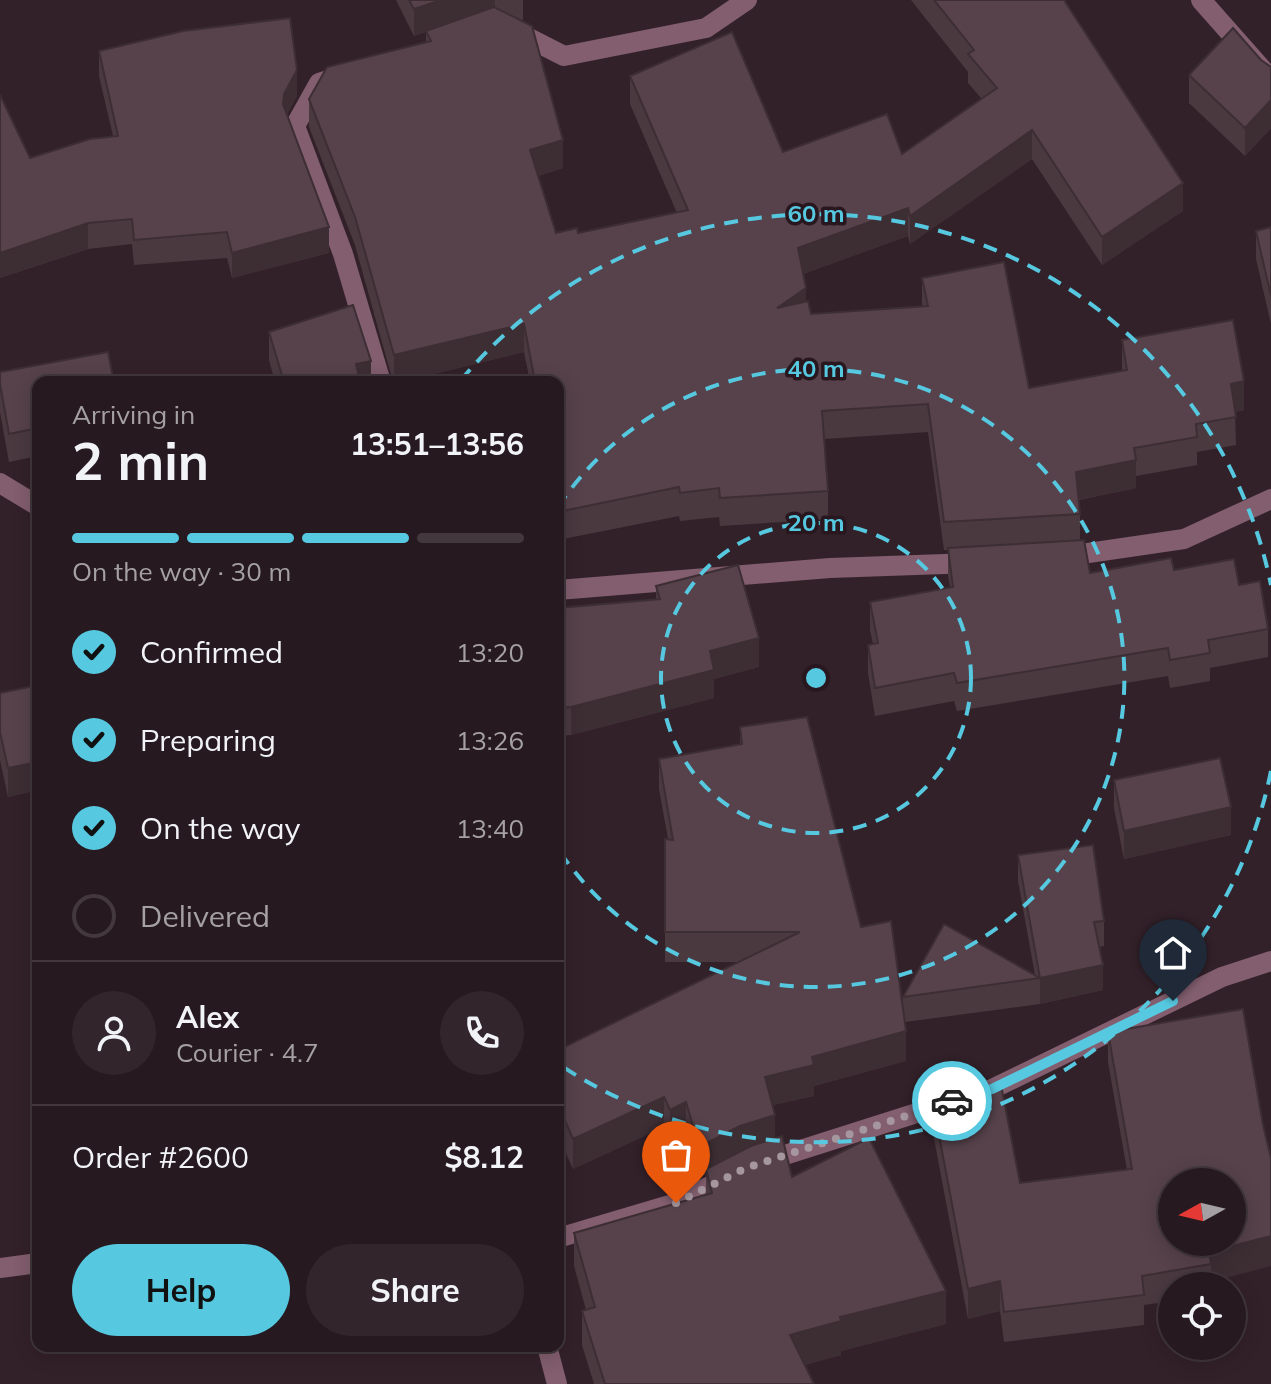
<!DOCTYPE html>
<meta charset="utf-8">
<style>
:root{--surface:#26191f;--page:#32262c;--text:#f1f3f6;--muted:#a4a0a4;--line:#42383d;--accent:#56c9e1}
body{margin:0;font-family:Mulish,sans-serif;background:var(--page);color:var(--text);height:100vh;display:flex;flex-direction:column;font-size:30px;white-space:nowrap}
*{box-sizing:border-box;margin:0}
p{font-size:26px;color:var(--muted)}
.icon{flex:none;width:44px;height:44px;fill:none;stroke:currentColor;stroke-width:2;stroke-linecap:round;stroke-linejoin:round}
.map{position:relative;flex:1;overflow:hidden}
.sheet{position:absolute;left:32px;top:376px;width:532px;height:976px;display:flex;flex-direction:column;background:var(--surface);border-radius:16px;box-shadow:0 4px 20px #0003,0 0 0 2px var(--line)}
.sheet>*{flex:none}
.needle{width:52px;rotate:262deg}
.fabs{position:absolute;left:1158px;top:1168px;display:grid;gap:16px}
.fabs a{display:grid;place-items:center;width:88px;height:88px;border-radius:50%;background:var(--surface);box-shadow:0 4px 20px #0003,0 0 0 2px var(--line);font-size:40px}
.pin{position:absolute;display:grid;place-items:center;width:68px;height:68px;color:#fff;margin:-82px -34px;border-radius:50% 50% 50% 0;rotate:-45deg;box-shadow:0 0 8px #0007}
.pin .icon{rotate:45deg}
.courier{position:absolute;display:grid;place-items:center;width:80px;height:80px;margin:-40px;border:6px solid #56c9e1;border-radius:50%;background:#fff;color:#222;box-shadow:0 2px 10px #0007}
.overview em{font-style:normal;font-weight:700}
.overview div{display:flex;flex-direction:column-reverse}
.overview{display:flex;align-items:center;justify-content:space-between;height:136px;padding:0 40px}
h1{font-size:52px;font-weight:700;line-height:60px}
.bar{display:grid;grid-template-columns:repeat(4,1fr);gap:12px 8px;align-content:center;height:96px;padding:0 40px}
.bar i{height:10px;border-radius:6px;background:var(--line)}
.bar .on{background:var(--accent)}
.bar p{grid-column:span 4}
.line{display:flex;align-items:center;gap:20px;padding:0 40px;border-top:2px solid var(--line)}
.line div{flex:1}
.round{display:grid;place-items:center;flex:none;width:84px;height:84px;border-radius:42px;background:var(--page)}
ol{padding:0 40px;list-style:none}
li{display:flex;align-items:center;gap:24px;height:88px}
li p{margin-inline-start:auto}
li .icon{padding:8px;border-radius:50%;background:var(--accent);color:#111;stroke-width:4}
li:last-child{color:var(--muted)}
li i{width:44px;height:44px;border:4px solid var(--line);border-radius:50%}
.button{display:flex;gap:16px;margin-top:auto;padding:16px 40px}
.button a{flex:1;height:92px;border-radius:48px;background:var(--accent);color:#111;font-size:32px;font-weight:700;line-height:92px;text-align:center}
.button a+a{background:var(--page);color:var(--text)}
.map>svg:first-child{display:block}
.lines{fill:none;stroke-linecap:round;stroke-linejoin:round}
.minor{stroke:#825e6e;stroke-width:20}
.wall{fill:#4b3940}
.shaded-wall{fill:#3d2e34}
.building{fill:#57424b;stroke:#3d2e34;stroke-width:2;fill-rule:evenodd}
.done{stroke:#a6979e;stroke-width:8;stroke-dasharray:0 14.4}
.route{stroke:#56c9e1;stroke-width:10}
.ring{fill:none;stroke:#56c9e1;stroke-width:4;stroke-dasharray:14 10}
.centre{fill:#56c9e1;stroke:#29171f;stroke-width:4}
.ring-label{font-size:24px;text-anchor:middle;font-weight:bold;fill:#56c9e1;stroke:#29171f;stroke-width:7;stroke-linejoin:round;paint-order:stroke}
</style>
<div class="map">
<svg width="1271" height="1384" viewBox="0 0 1271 1384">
<rect width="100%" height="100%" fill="#332129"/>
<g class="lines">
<path class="minor" d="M 1201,0 L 1271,79
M 515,31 L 564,56 L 706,28 L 747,0
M 328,80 L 319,83 L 295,126 L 343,254 L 381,382
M 0,483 L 38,506
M 1061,557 L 1184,539 L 1271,499
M 558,590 L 830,568 L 973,563
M 763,1162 L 992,1089 L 1222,977 L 1271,961
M 558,1238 L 676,1203 L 730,1176
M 0,1268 L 38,1263
M 547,1346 L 557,1384"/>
</g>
<path class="wall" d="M 396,0 L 523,0 L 523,21 L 508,14 L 563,168 L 538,176 L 556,233 L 578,233 L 677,213 L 630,104 L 630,76 L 783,152 L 902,154 L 982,99 L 968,83 L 968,72 L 911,0 L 1064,0 L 1183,211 L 1102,265 L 1032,159 L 910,244 L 908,236 L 803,274 L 806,302 L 811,314 L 922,306 L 922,278 L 1029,388 L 1122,371 L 1122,340 L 1244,410 L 1235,412 L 1236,445 L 1197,452 L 1197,465 L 1136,476 L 1136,488 L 1079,500 L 1080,514 L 1080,540 L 1090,573 L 1174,570 L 1239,585 L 1268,629 L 1268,657 L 1210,668 L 1210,681 L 1170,688 L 1168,676 L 957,711 L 954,701 L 875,716 L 868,673 L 868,645 L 873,644 L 870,630 L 870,602 L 950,587 L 948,576 L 948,550 L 944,550 L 928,432 L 824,439 L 828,491 L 828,519 L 720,526 L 719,517 L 680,521 L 679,516 L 558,540 L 558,382 L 530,382 L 524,352 L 401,382 L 393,382 L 355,245 L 309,127 L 309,99 L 426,42 L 426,32 L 414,36 Z
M 99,51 L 297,96 L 286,115 L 329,253 L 232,278 L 227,258 L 134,265 L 132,244 L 88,249 L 0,278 L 0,95 L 30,158 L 113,136 L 99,76 Z
M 1261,60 L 1271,67 L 1271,128 L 1245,156 L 1189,103 L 1189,75 Z
M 1271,227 L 1271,324 L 1256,259 L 1256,231 Z
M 269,332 L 371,382 L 275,382 L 269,360 Z
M 0,372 L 38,382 L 38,456 L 9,462 L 0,412 Z
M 656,586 L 759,667 L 714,679 L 714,698 L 571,735 L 558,736 L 558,608 L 656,599 Z
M 38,685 L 38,790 L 8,797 L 0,760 L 0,693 Z
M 740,727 L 861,927 L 903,1003 L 903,997 L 1035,975 L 1018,881 L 1018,855 L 1104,921 L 1104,946 L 1099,947 L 1103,990 L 1040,1004 L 905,1022 L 906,1061 L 814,1086 L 814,1096 L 772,1105 L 775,1139 L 792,1177 L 946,1324 L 841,1351 L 841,1355 L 805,1365 L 814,1384 L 594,1384 L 582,1345 L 582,1311 L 586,1310 L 574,1266 L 574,1233 L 706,1195 L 706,1174 L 699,1177 L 686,1132 L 670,1140 L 664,1127 L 573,1169 L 558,1136 L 558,1050 L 738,962 L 665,962 L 665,839 L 668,839 L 659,789 L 659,759 L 740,744 Z
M 1114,780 L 1231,835 L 1124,859 L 1114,808 Z
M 1243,1009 L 1211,1286 L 1172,1286 L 1172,1301 L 1144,1305 L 1144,1325 L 1004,1342 L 1000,1311 L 968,1319 L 932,1128 L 932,1098 L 1020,1183 L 1127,1170 L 1108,1062 L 1108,1032 Z"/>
<path class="shaded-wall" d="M 441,0 L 495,0 L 495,8 L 414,36 L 414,9 Z
M 297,70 L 297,96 L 284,120 L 284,94 Z
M 1271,100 L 1271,128 L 1245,156 L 1245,128 Z
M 1032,130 L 1032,159 L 910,244 L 910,216 Z
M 563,140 L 563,168 L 530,179 L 530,150 Z
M 1183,183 L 1183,211 L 1102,265 L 1102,237 Z
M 908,208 L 908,236 L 798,276 L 798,248 Z
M 88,223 L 88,249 L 0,278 L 0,253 Z
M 329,227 L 329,253 L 232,278 L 232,253 Z
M 806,288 L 806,316 L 777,308 Z
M 524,324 L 524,352 L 401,382 L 394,382 L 394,355 Z
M 371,361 L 371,382 L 356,382 L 356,364 Z
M 1244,381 L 1244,410 L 1231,412 L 1231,384 Z
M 1136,460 L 1136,488 L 1076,500 L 1076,472 Z
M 759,638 L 759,667 L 714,679 L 714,698 L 571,735 L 571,707 L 710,651 Z
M 38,762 L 38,790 L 8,797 L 8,768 Z
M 1231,807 L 1231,835 L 1124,859 L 1124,831 Z
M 1103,965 L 1103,990 L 1040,1004 L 1040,978 Z
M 906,1031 L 906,1061 L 814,1086 L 814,1096 L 765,1107 L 765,1077 L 812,1057 Z
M 664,1097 L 664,1127 L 573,1169 L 573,1139 Z
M 686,1102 L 686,1132 L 670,1140 L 670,1110 Z
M 775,1115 L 775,1145 L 706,1169 L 706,1174 L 699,1177 L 699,1147 L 740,1126 Z
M 1271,1236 L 1271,1266 L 1211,1282 L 1211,1264 L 1209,1252 Z
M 1000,1281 L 1000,1311 L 968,1319 L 968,1289 Z
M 946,1291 L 946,1324 L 841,1351 L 841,1355 L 790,1369 L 790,1335 L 840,1317 Z"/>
<path class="building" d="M 409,0 L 441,0 L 414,9 Z
M 934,0 L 1064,0 L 1183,183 L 1102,237 L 1032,130 L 910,216 L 908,208 L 798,248 L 806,288 L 777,308 L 808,301 L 811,314 L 928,306 L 922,278 L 1004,262 L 1029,388 L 1127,370 L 1122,340 L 1233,320 L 1244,381 L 1231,384 L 1236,417 L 1196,424 L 1197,437 L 1134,448 L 1136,460 L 1076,472 L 1080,514 L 944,522 L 928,404 L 822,411 L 828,491 L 720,498 L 719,488 L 680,493 L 679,487 L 558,512 L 558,382 L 535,382 L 524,324 L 394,355 L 355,217 L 309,99 L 327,67 L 431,41 L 426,31 L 494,7 L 532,26 L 563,140 L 530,150 L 556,233 L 577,228 L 578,233 L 688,210 L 630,76 L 732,32 L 783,152 L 887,114 L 902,154 L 997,88 L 968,54 L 974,50 Z
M 290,18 L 297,70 L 284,94 L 283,104 L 329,227 L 232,253 L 227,232 L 134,240 L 132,219 L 88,223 L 0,253 L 0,95 L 30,158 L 90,139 L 118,136 L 99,51 L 183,31 Z
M 1233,28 L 1261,60 L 1271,67 L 1271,100 L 1245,128 L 1189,75 Z
M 1271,227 L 1271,296 L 1256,231 Z
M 353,305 L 371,361 L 356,364 L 360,382 L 284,382 L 269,332 Z
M 108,352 L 114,382 L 38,382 L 38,428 L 9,434 L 0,384 L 0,372 Z
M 1084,540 L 1090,573 L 1171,558 L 1174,570 L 1234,559 L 1239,585 L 1260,581 L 1268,629 L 1208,640 L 1210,653 L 1170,660 L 1168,648 L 957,683 L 954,673 L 875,688 L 868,645 L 878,643 L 870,602 L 953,587 L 948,548 Z
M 738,565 L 759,638 L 710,651 L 714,670 L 571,707 L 558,708 L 558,608 L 660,599 L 656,586 Z
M 38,685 L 38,762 L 8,768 L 0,732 L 0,693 Z
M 807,717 L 861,927 L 891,921 L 906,1031 L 812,1057 L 814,1065 L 765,1077 L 775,1115 L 740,1126 L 699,1147 L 686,1102 L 670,1110 L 664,1097 L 573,1139 L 558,1105 L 558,1050 L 800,932 L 665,932 L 665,839 L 673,840 L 659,759 L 742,744 L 740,727 Z
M 1220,758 L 1231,807 L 1124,831 L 1114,780 Z
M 1093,845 L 1104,921 L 1094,922 L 1103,965 L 1040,978 L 903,997 L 944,924 L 1040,978 L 1018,855 Z
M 1243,1009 L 1263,1125 L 1271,1158 L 1271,1236 L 1209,1252 L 1211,1264 L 1142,1276 L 1144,1295 L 1004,1312 L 1000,1281 L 968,1289 L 932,1098 L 1001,1085 L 1020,1183 L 1132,1169 L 1108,1032 ZM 1172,1182 L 1232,1182 L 1232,1242 L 1172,1242 Z
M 782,1136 L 792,1177 L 869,1138 L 946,1291 L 840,1317 L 841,1321 L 790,1335 L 814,1384 L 605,1384 L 582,1311 L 595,1307 L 574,1233 L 712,1193 L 706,1169 L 751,1146 Z"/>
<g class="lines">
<path class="done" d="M 676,1203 L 746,1168 L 952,1101"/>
<path class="route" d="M 952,1101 L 992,1089 L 1173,1001"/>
</g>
<g class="ring">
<circle cx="816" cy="678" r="155"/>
<path d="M558 507A309 309 0 1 1 558 849"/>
<path d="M1271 771A464 464 0 0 1 560 1065M461 380A464 464 0 0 1 1271 585"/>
</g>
<circle cx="816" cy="678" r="12" class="centre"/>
<g class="ring-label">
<text x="816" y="222">60 m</text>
<text x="816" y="377">40 m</text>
<text x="816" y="531">20 m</text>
</g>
</svg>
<div class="fabs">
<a><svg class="needle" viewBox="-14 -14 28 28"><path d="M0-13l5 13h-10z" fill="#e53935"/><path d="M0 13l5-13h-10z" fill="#a4a0a4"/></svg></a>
<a><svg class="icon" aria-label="locate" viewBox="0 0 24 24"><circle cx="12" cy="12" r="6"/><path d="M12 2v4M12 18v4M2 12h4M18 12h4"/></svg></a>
</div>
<div class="pin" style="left:676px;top:1203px;background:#ea580c"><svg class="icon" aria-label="bag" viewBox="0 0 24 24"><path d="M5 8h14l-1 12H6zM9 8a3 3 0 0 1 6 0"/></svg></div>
<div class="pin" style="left:1173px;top:1001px;background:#1f2937"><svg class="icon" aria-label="home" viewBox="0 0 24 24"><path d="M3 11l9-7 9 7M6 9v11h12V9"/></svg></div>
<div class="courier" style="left:952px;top:1101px"><svg class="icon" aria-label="car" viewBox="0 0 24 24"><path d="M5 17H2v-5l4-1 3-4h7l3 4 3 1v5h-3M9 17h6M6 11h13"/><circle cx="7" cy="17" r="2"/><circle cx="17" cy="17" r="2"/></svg></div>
<section class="sheet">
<div class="overview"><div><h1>2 min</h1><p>Arriving in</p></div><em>13:51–13:56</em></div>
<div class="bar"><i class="on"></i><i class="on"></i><i class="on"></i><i></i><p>On the way · 30 m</p></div>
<ol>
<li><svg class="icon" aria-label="check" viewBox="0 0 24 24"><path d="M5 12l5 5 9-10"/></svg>Confirmed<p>13:20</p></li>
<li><svg class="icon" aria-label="check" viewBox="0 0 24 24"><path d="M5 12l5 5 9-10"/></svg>Preparing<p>13:26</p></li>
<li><svg class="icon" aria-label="check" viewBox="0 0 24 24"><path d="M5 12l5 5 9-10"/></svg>On the way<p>13:40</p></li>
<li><i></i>Delivered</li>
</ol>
<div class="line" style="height:144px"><a class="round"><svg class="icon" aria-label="person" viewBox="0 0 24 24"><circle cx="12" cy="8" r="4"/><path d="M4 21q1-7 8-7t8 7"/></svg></a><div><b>Alex</b><p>Courier · 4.7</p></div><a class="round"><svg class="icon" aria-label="phone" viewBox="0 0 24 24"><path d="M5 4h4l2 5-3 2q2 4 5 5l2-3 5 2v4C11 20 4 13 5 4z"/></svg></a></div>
<div class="line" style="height:104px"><div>Order #2600</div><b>$8.12</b></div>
<div class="button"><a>Help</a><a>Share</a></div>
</section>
</div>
